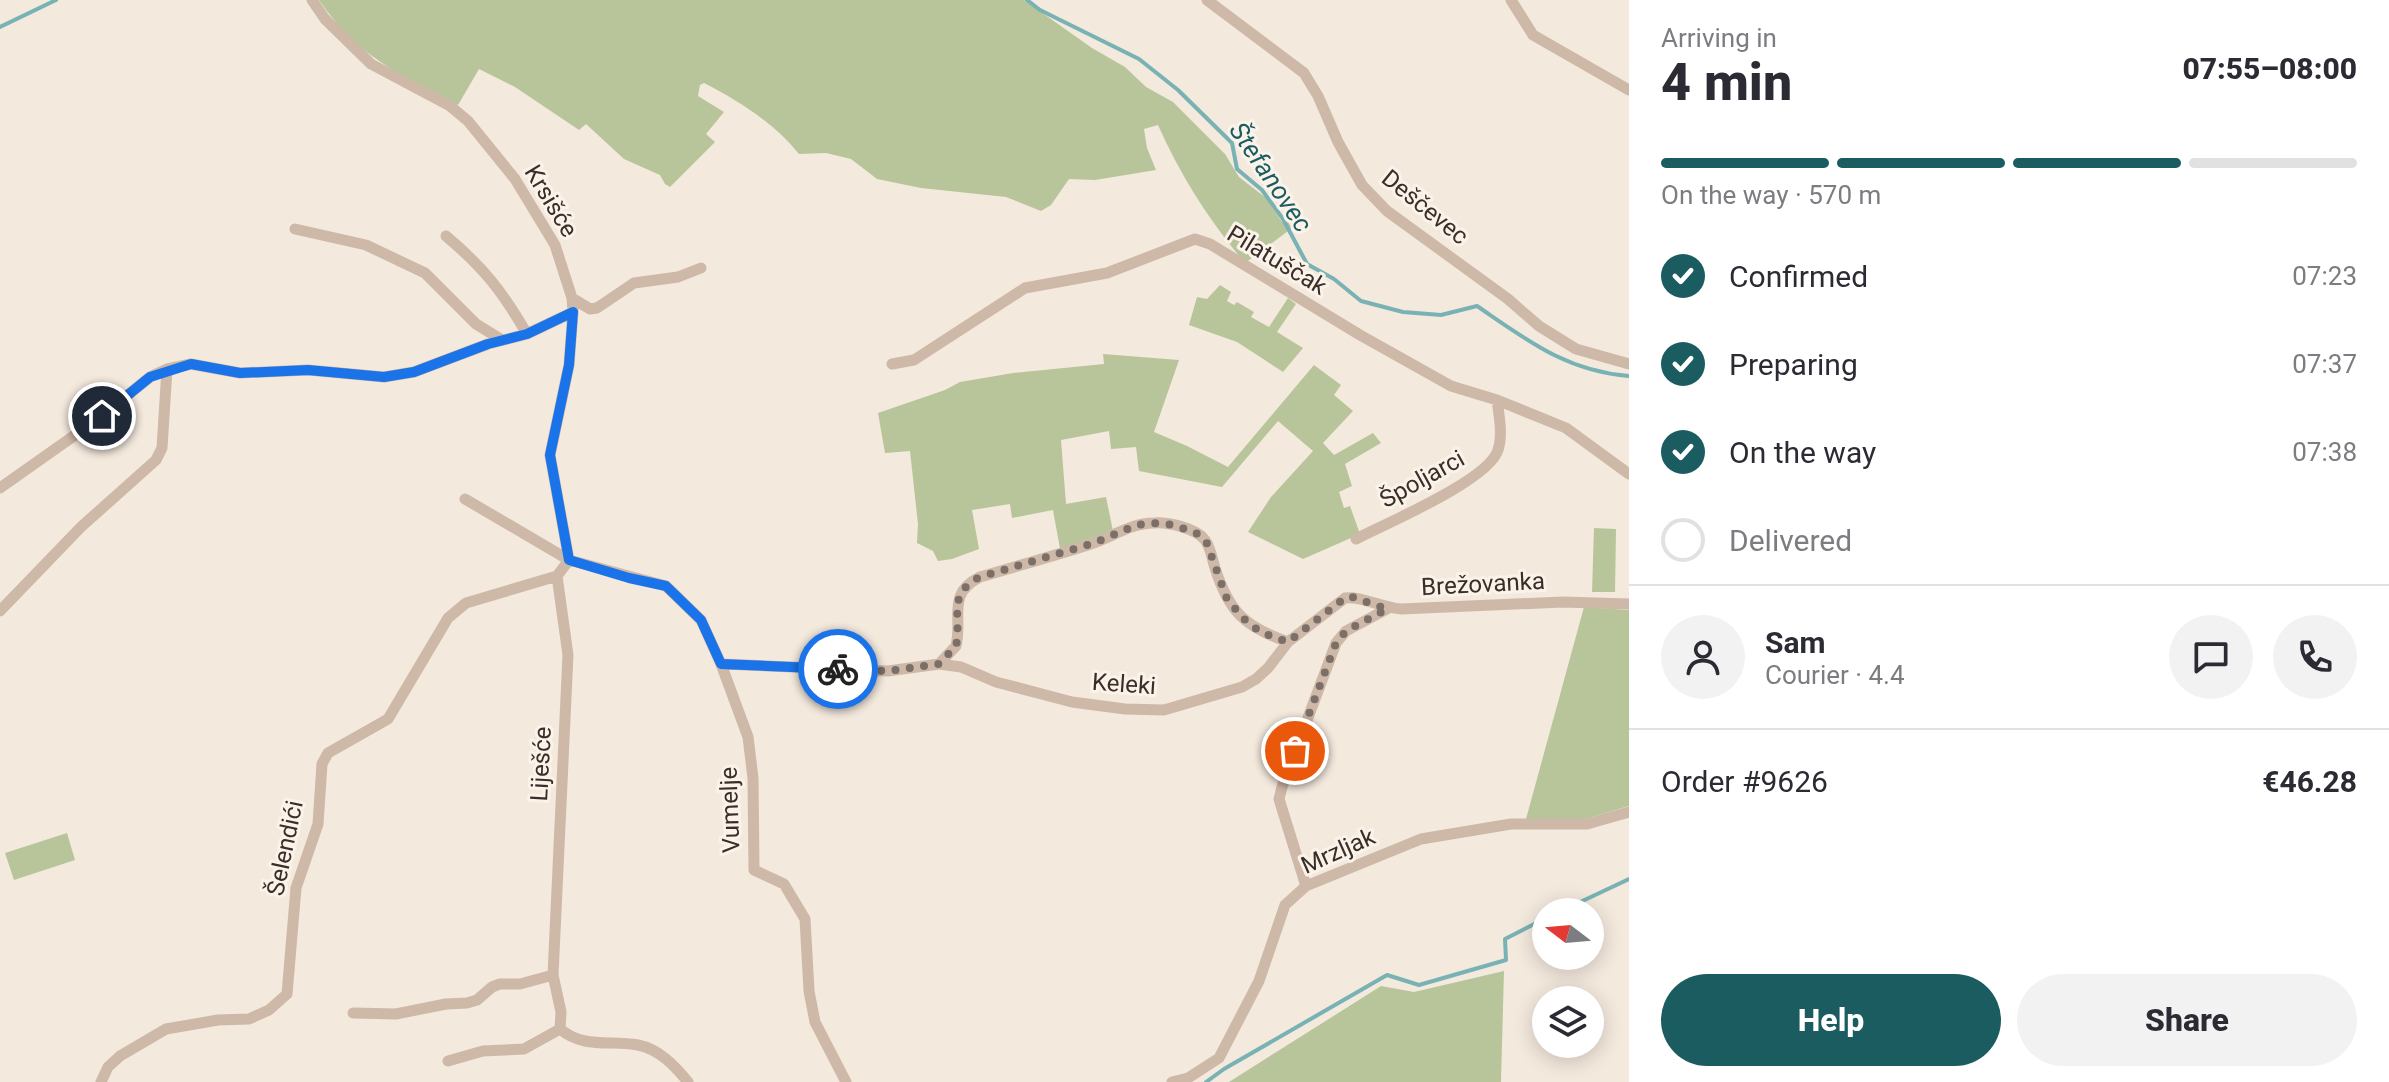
<!DOCTYPE html>
<meta charset="utf-8">
<style>
:root{--surface:#fff;--page:#f2f2f3;--text:#2b2b33;--muted:#7c7c81;--line:#e1e1e2;--accent:#1a5c5f}
body{margin:0;font-family:Roboto,sans-serif;background:var(--page);color:var(--text);height:100vh;display:flex;flex-direction:column;font-size:30px;white-space:nowrap}
*{box-sizing:border-box;margin:0}
p{font-size:26px;color:var(--muted)}
.icon{flex:none;width:44px;height:44px;fill:none;stroke:currentColor;stroke-width:2;stroke-linecap:round;stroke-linejoin:round}
.map{position:relative;flex:1;overflow:hidden}
.side{display:flex;flex-direction:column;background:var(--surface);width:760px}
.side>*{flex:none}
.needle{width:52px;rotate:286deg}
.buttons{position:absolute;left:1532px;top:898px;display:grid;gap:16px}
.buttons a{display:grid;place-items:center;width:72px;height:72px;border-radius:50%;background:var(--surface);box-shadow:0 4px 20px #0003;font-size:40px}
.pin{position:absolute;display:grid;place-items:center;width:68px;height:68px;color:#fff;margin:-34px;border:4px solid #fff;border-radius:50%;box-shadow:0 2px 8px #0007}
.courier{position:absolute;display:grid;place-items:center;width:80px;height:80px;margin:-40px;border:6px solid #1a73e8;border-radius:50%;background:#fff;color:#222;box-shadow:0 2px 10px #0007}
.summary em{font-style:normal;font-weight:800}
.summary div{display:flex;flex-direction:column-reverse}
.summary{display:flex;align-items:center;justify-content:space-between;height:136px;padding:0 32px}
h1{font-size:52px;font-weight:800;line-height:60px}
.bar{display:grid;grid-template-columns:repeat(4,1fr);gap:12px 8px;align-content:center;height:96px;padding:0 32px}
.bar i{height:10px;border-radius:6px;background:var(--line)}
.bar .active{background:var(--accent)}
.bar p{grid-column:span 4}
.line{display:flex;align-items:center;gap:20px;padding:0 32px;border-top:2px solid var(--line)}
.line div{flex:1}
.round{display:grid;place-items:center;flex:none;width:84px;height:84px;border-radius:42px;background:var(--page)}
ol{padding:0 32px;list-style:none}
li{display:flex;align-items:center;gap:24px;height:88px}
li p{margin-inline-start:auto}
li .icon{padding:8px;border-radius:50%;background:var(--accent);color:#fff;stroke-width:4}
li:last-child{color:var(--muted)}
li i{width:44px;height:44px;border:4px solid var(--line);border-radius:50%}
.action{display:flex;gap:16px;margin-top:auto;padding:16px 32px}
.action a{flex:1;height:92px;border-radius:48px;background:var(--accent);color:#fff;font-size:32px;font-weight:800;line-height:92px;text-align:center}
.action a+a{background:var(--page);color:var(--text)}
main{display:flex;flex:1;min-height:0}
.map>svg:first-child{display:block}
.green{fill:#b8c59b}
.lines{fill:none;stroke-linecap:round;stroke-linejoin:round}
.stream{stroke:#79b2b4;stroke-width:4}
.street{stroke:#ceb8a8;stroke-width:11}
.done{stroke:#7b6f67;stroke-width:8;stroke-dasharray:0 14.4}
.route{stroke:#1a73e8;stroke-width:10}
.labels{text-anchor:middle;stroke-width:6;stroke-linejoin:round;paint-order:stroke}
.street-label{font-size:24px;fill:#3a2e28;stroke:#fbf3ea}
.water-label{font-size:26px;font-style:italic;fill:#1a5c5f;stroke:#fbf3ea}
</style>
<main>
<div class="map">
<svg width="1629" height="1082" viewBox="0 0 1629 1082">
<rect width="100%" height="100%" fill="#f4e9dd"/>
<path class="green" d="M 319,0 L 1024,0 L 1092,48 L 1125,67 L 1146,87 L 1173,102 L 1225,154 L 1239,177 L 1266,198 L 1282,222 L 1287,220 L 1292,228 L 1245,263 C 1210,222 1180,175 1158,125 L 1144,129 L 1147,148 L 1156,170 L 1095,180 L 1069,179 L 1051,205 L 1041,211 L 1006,197 L 921,188 L 877,179 L 851,159 L 826,153 L 799,154 C 774,123 739,101 704,83 L 700,85 L 698,96 L 724,112 L 706,134 L 715,142 L 670,187 L 665,184 L 660,175 L 624,159 L 586,124 L 579,130 L 515,87 L 479,69 L 458,105 C 398,73 359,58 319,0 Z
M 1220,285 L 1231,292 L 1227,301 L 1234,305 L 1237,302 L 1254,312 L 1251,317 L 1269,327 L 1288,298 L 1296,304 L 1277,332 L 1303,348 L 1283,372 L 1237,342 L 1189,325 L 1197,297 L 1207,299 Z
M 1103,354 L 1179,360 L 1154,432 L 1187,446 L 1228,467 L 1314,365 L 1341,385 L 1334,395 L 1353,411 L 1323,443 L 1334,455 L 1373,433 L 1381,443 L 1345,464 L 1352,486 L 1339,492 L 1344,508 L 1350,506 L 1360,534 L 1303,559 L 1248,532 L 1271,497 L 1313,451 L 1278,421 L 1222,487 L 1139,471 L 1136,447 L 1111,449 L 1109,431 L 1061,440 L 1066,504 L 1106,497 L 1113,531 L 1060,549 L 1053,510 L 1012,518 L 1010,504 L 972,510 L 979,549 L 952,559 L 938,561 L 933,551 L 917,543 L 918,524 L 910,451 L 885,453 L 878,413 L 945,390 L 960,382 L 1013,373 L 1104,364 Z
M 1594,528 L 1616,529 L 1615,592 L 1592,592 Z
M 1584,607 L 1629,610 L 1629,806 L 1582,820 L 1526,819 Z
M 67,833 L 75,860 L 14,880 L 5,853 Z
M 1504,971 L 1501,1082 L 1229,1082 L 1381,986 L 1414,992 Z"/>
<g class="lines">
<path class="stream" d="M 1027,0 L 1040,10 L 1139,59 L 1178,90 L 1232,143 L 1237,169 L 1262,190 L 1283,219 L 1307,264 L 1334,279 L 1361,301 L 1403,312 L 1441,315 L 1477,306 C 1527,340 1566,371 1629,376
M 0,27 L 56,0
M 1559,912 L 1629,879
M 1206,1082 L 1224,1069 L 1387,975 L 1419,985 L 1506,960 L 1505,939 L 1546,918"/>
<path class="street" d="M 312,0 L 325,19 L 371,64 L 450,106 L 468,121 L 515,179 L 555,245 L 572,298 L 573,312 L 569,365 L 550,455 L 569,560 L 666,586 L 701,620 L 721,664 L 748,737 L 753,778 L 754,870 L 784,884 L 805,919 L 809,991 L 815,1022 L 846,1082
M 1207,0 L 1304,73 L 1318,96 L 1338,142 L 1362,185 L 1387,211 L 1508,299 L 1539,326 L 1576,349 L 1629,364
M 1511,0 L 1533,35 L 1629,90
M 295,229 L 366,245 L 425,273 L 476,324 L 502,340
M 446,236 C 484,268 502,291 527,334
M 572,298 L 590,309 L 597,308 L 634,283 L 678,277 L 701,268
M 892,364 L 914,360 L 1025,288 L 1107,273 L 1195,239 L 1210,244 L 1360,335 L 1451,386 L 1497,400 L 1566,428 L 1629,474
M 0,488 L 102,416 L 150,377 L 167,369
M 465,499 L 569,560 L 557,576 L 568,655 L 553,975 L 561,1012 L 560,1029 C 584,1049 610,1040 638,1045 C 659,1049 675,1066 688,1082
M 1356,539 C 1387,523 1489,480 1498,450 C 1503,435 1499,415 1497,400
M 0,611 L 81,527 L 156,460 L 162,448 L 167,369 L 191,364 L 240,373 L 308,370 L 384,377 L 414,372 L 488,344 L 527,334 L 573,312
M 721,664 L 888,671 L 939,664 L 956,646 C 963,617 946,594 980,577 C 1017,566 1054,556 1091,544 C 1112,537 1131,523 1154,523 C 1168,522 1196,528 1205,540 C 1211,548 1212,559 1215,568 C 1229,612 1245,627 1288,642
M 939,664 L 961,667 L 996,682 L 1072,702 L 1125,709 L 1164,710 L 1242,687 L 1256,679 L 1268,668 L 1288,642 L 1345,598 C 1363,596 1382,608 1401,609 L 1563,602 L 1629,604
M 1306,886 L 1279,799 L 1282,787 L 1336,643 L 1346,631 L 1387,609
M 353,1013 L 396,1014 L 446,1004 L 467,1003 L 477,1000 L 492,987 L 500,984 L 520,984 L 553,975
M 448,1061 L 483,1051 L 524,1049 L 560,1029
M 101,1082 L 108,1067 L 120,1056 L 166,1029 L 218,1020 L 249,1019 L 269,1010 L 287,994 L 296,888 L 318,824 L 322,764 L 328,753 L 388,719 L 448,618 L 466,603 L 557,576
M 1172,1082 L 1188,1078 L 1219,1058 L 1259,981 L 1285,905 L 1306,886 L 1421,839 L 1511,824 L 1587,824 L 1629,812"/>
</g>
<g class="lines">
<path class="done" d="M 838,669 L 888,671 L 939,664 L 956,646 C 962,616 946,594 980,577 L 1094,543 L 1137,525 L 1153,523 L 1168,524 L 1195,532 L 1206,541 L 1227,599 L 1243,618 L 1260,632 L 1288,642 L 1345,598 L 1352,597 L 1387,609 L 1346,631 L 1336,643 L 1295,751"/>
<path class="route" d="M 102,416 L 150,377 L 191,364 L 240,373 L 308,370 L 384,377 L 414,372 L 488,344 L 527,334 L 573,312 L 569,365 L 550,455 L 569,560 L 629,578 L 666,586 L 701,620 L 721,664 L 838,669"/>
</g>
<g class="labels">
<g class="street-label">
<text transform="translate(551 201) rotate(59)" y="8">Krsišće</text>
<text transform="translate(1425 207) rotate(39)" y="8">Deščevec</text>
<text transform="translate(1277 260) rotate(31)" y="8">Pilatuščak</text>
<text transform="translate(1422 479) rotate(-29)" y="8">Špoljarci</text>
<text transform="translate(1483 584) rotate(-3)" y="8">Brežovanka</text>
<text transform="translate(1124 684) rotate(4)" y="8">Keleki</text>
<text transform="translate(541 764) rotate(-87)" y="8">Liješće</text>
<text transform="translate(730 810) rotate(-92)" y="8">Vumelje</text>
<text transform="translate(285 848) rotate(-78)" y="8">Šelendići</text>
<text transform="translate(1338 851) rotate(-24)" y="8">Mrzljak</text>
</g>
<g class="water-label">
<text transform="translate(1271 177) rotate(56)" y="9">Štefanovec</text>
</g>
</g>
</svg>
<div class="buttons">
<a><svg class="needle" viewBox="-14 -14 28 28"><path d="M0-13l5 13h-10z" fill="#e53935"/><path d="M0 13l5-13h-10z" fill="#7c7c81"/></svg></a>
<a><svg class="icon" aria-label="layers" viewBox="0 0 24 24"><path d="M12 4l9 5-9 5-9-5zM3 14l9 5 9-5"/></svg></a>
</div>
<div class="pin" style="left:1295px;top:751px;background:#ea580c"><svg class="icon" aria-label="bag" viewBox="0 0 24 24"><path d="M5 8h14l-1 12H6zM9 8a3 3 0 0 1 6 0"/></svg></div>
<div class="pin" style="left:102px;top:416px;background:#1f2937"><svg class="icon" aria-label="home" viewBox="0 0 24 24"><path d="M3 11l9-7 9 7M6 9v11h12V9"/></svg></div>
<div class="courier" style="left:838px;top:669px"><svg class="icon" aria-label="bike" viewBox="0 0 24 24"><circle cx="6" cy="16" r="4"/><circle cx="18" cy="16" r="4"/><path d="M6 16l4-8h5l3 8M10 8l3 8H6M13 5h3"/></svg></div>
</div>
<section class="side">
<div class="summary"><div><h1>4 min</h1><p>Arriving in</p></div><em>07:55–08:00</em></div>
<div class="bar"><i class="active"></i><i class="active"></i><i class="active"></i><i></i><p>On the way · 570 m</p></div>
<ol>
<li><svg class="icon" aria-label="check" viewBox="0 0 24 24"><path d="M5 12l5 5 9-10"/></svg>Confirmed<p>07:23</p></li>
<li><svg class="icon" aria-label="check" viewBox="0 0 24 24"><path d="M5 12l5 5 9-10"/></svg>Preparing<p>07:37</p></li>
<li><svg class="icon" aria-label="check" viewBox="0 0 24 24"><path d="M5 12l5 5 9-10"/></svg>On the way<p>07:38</p></li>
<li><i></i>Delivered</li>
</ol>
<div class="line" style="height:144px"><a class="round"><svg class="icon" aria-label="person" viewBox="0 0 24 24"><circle cx="12" cy="8" r="4"/><path d="M4 21q1-7 8-7t8 7"/></svg></a><div><b>Sam</b><p>Courier · 4.4</p></div><a class="round"><svg class="icon" aria-label="chat" viewBox="0 0 24 24"><path d="M4 5h16v11H9l-5 4z"/></svg></a><a class="round"><svg class="icon" aria-label="phone" viewBox="0 0 24 24"><path d="M5 4h4l2 5-3 2q2 4 5 5l2-3 5 2v4C11 20 4 13 5 4z"/></svg></a></div>
<div class="line" style="height:104px"><div>Order #9626</div><b>€46.28</b></div>
<div class="action"><a>Help</a><a>Share</a></div>
</section>
</main>
